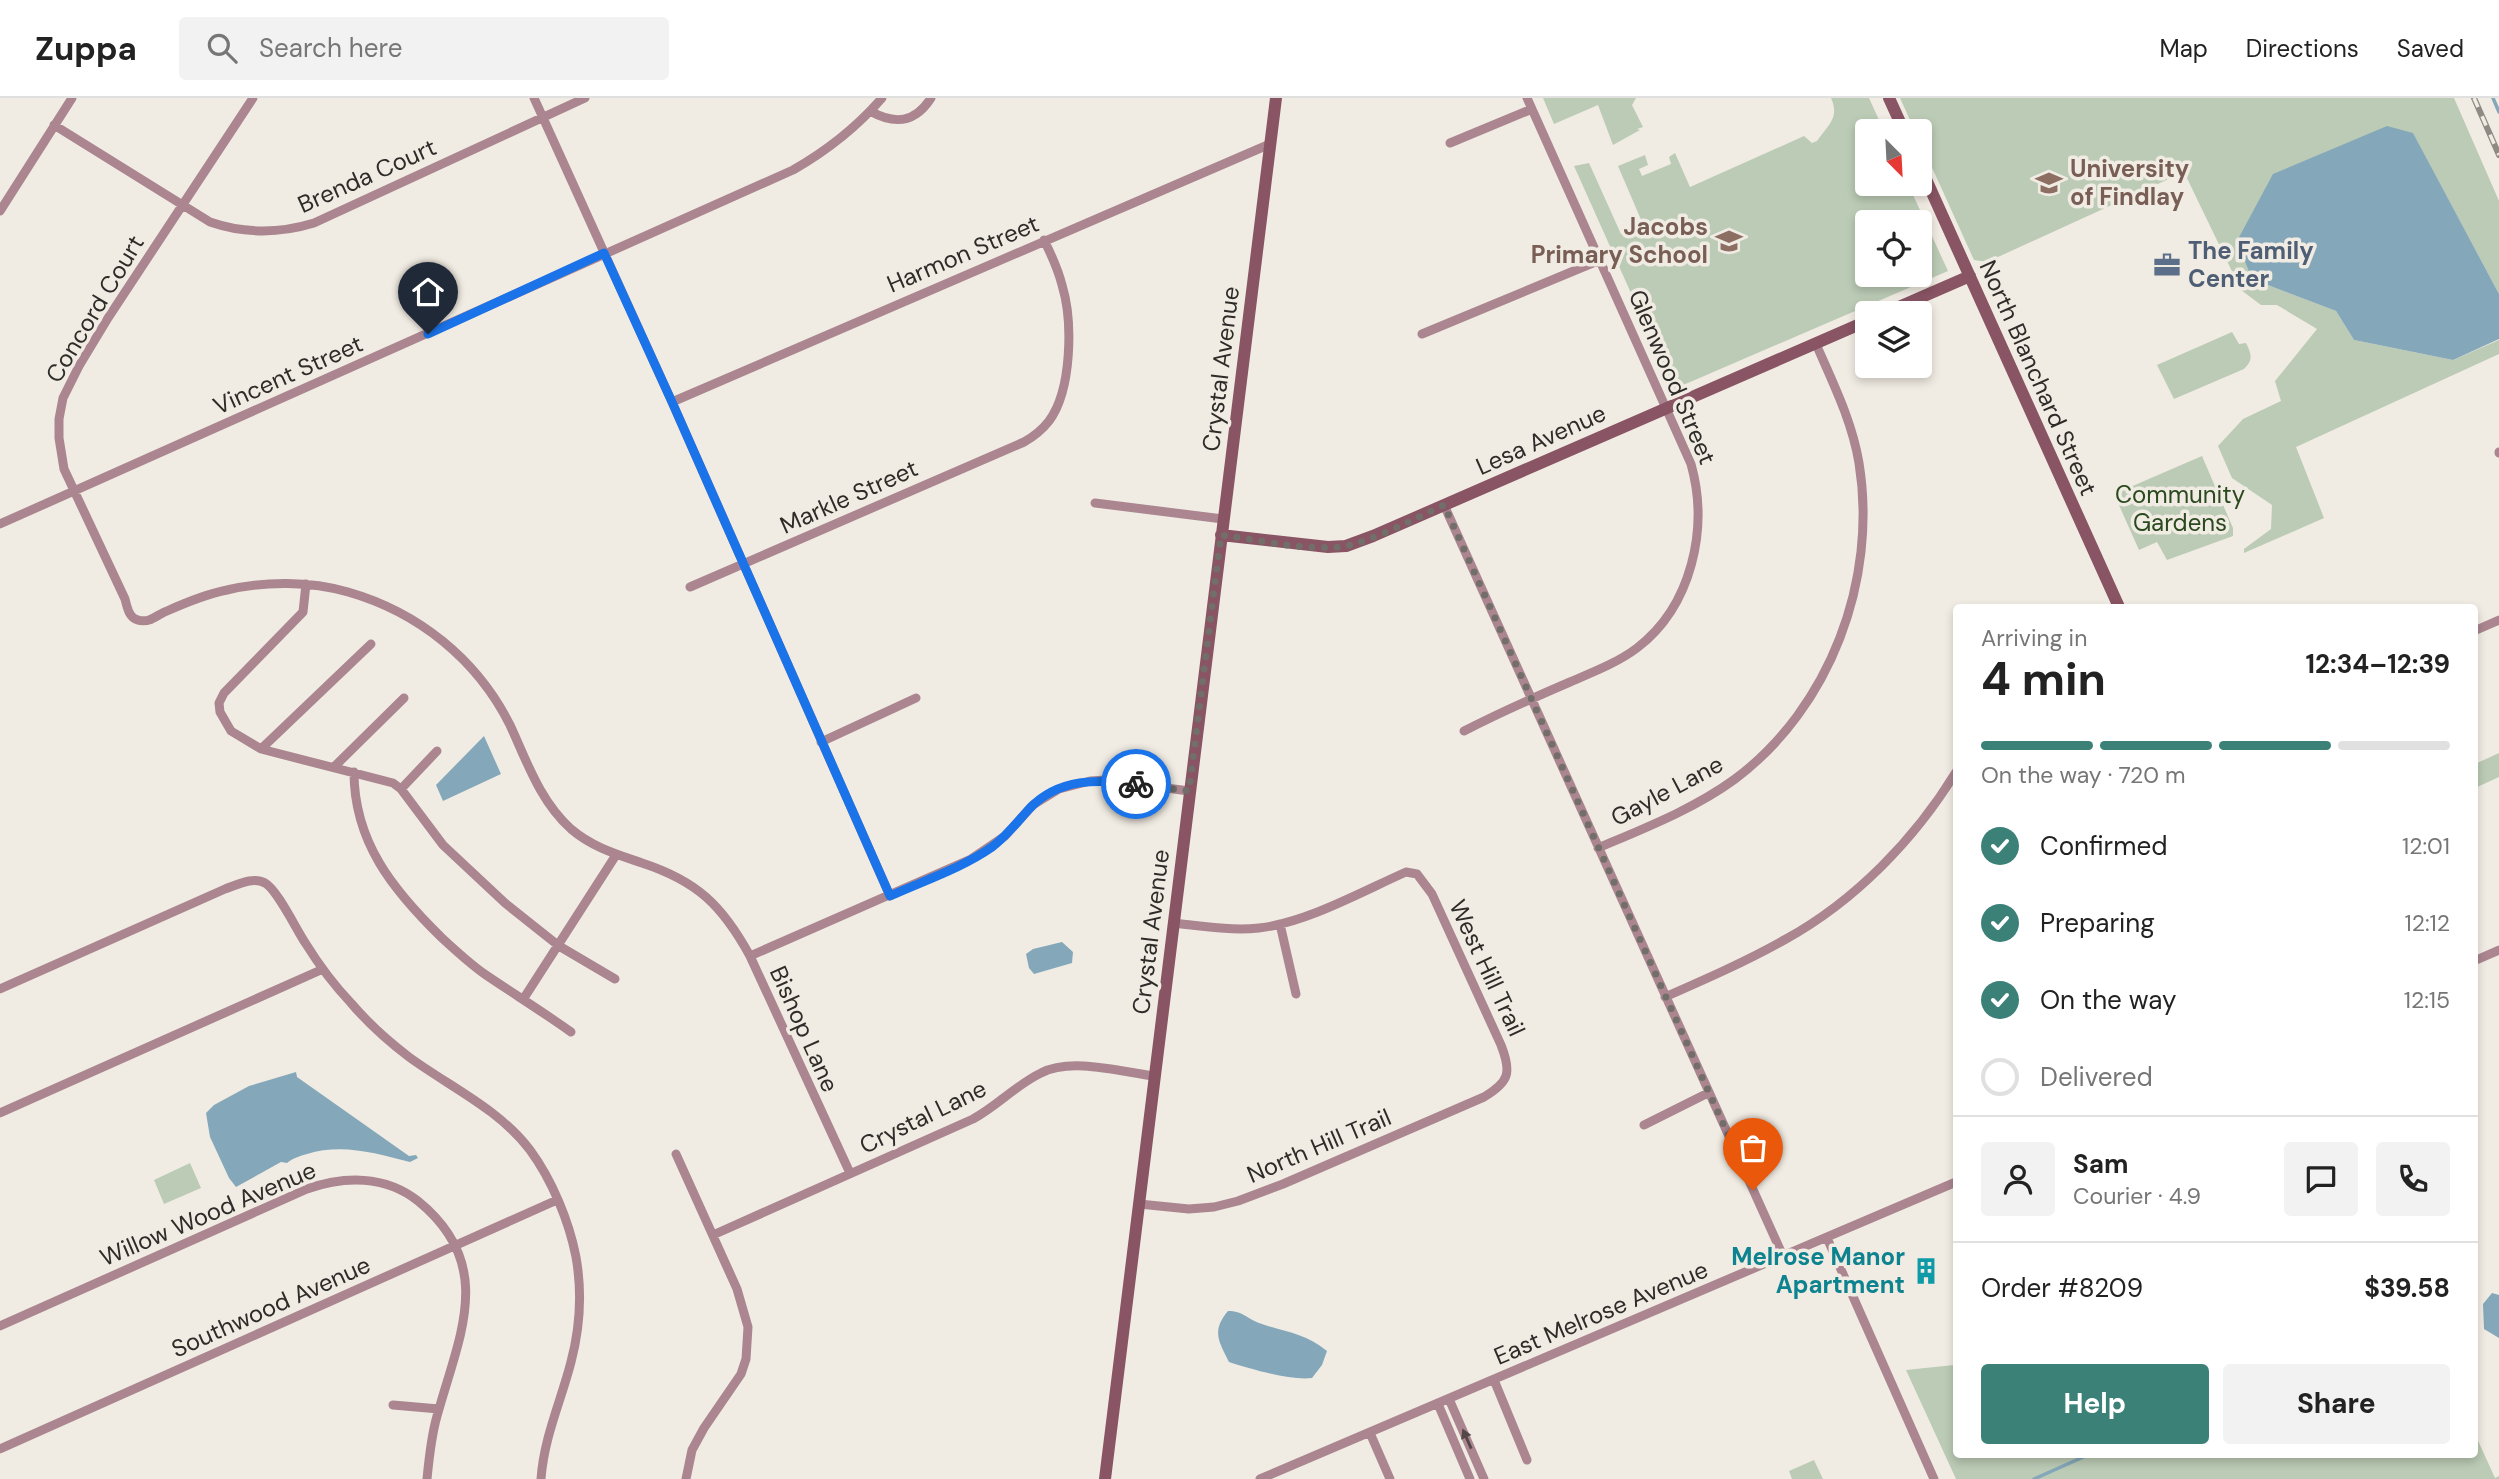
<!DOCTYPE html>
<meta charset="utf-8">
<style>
:root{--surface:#fff;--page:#f2f2f2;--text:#222;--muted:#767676;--line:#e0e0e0;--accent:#3b8178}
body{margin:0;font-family:"DM Sans",sans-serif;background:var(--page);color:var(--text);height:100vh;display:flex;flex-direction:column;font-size:26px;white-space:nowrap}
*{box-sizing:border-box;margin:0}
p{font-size:23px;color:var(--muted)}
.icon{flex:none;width:38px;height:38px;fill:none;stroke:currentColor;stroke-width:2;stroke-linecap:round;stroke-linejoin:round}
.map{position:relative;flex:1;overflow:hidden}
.details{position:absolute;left:1953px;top:506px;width:525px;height:854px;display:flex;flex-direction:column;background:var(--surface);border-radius:7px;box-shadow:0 4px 10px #0003}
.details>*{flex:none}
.needle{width:46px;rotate:156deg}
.buttons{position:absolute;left:1855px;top:21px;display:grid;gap:14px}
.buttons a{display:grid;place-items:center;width:77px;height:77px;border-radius:7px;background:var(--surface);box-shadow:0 4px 10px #0003;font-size:35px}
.pin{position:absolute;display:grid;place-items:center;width:60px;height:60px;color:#fff;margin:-72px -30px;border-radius:50% 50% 50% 0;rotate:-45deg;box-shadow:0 0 7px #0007}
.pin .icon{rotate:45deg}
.courier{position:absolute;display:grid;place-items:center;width:70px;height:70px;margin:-35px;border:5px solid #1a73e8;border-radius:50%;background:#fff;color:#222;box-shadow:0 2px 9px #0007}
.headline em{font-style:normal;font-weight:700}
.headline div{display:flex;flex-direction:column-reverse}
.headline{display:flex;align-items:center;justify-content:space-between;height:119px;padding:0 28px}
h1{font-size:46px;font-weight:700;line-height:52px}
.bar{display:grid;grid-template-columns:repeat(4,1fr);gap:10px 7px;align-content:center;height:84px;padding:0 28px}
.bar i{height:9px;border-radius:5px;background:var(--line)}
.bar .current{background:var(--accent)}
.bar p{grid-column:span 4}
.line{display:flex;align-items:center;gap:18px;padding:0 28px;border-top:2px solid var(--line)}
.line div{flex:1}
.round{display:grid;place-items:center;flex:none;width:74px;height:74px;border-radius:7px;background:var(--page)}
ol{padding:0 28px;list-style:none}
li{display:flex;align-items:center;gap:21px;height:77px}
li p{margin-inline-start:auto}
li .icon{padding:7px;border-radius:50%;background:var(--accent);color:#fff;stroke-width:4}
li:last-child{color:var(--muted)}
li i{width:38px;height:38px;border:4px solid var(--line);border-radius:50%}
.button{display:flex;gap:14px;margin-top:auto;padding:14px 28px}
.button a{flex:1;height:80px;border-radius:7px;background:var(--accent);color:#fff;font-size:28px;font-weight:700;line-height:80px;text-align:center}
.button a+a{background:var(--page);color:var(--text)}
header{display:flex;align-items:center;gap:42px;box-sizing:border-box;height:98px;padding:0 35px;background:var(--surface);border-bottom:2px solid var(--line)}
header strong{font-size:33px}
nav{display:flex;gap:38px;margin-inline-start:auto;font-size:24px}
.search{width:490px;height:63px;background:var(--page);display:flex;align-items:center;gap:18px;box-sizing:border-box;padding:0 24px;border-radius:7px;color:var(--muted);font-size:26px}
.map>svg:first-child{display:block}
.green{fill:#bbcbb5;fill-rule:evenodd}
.water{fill:#84a8ba}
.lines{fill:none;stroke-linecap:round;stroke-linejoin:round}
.stream{stroke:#84a8ba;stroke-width:3.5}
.street{stroke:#ab8690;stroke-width:9}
.secondary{stroke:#895464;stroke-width:12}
.rail-casing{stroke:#8e8b85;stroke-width:6}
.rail{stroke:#f1ece3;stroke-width:3.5;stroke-dasharray:10;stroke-linecap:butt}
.oneway{fill:#544748}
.done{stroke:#726f6a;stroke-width:7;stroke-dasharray:0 12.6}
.route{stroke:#1a73e8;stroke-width:9}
.labels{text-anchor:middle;stroke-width:7;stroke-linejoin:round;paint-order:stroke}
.education-label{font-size:24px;font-weight:bold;fill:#785e54;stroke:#f1ece3;text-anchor:start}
.street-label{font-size:24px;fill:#2e2c29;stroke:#f1ece3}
.service-label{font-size:24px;font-weight:bold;fill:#4e5e75;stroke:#f1ece3;text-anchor:start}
.park-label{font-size:24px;fill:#2b491e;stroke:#f1ece3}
.culture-label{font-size:24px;font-weight:bold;fill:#0d838f;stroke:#f1ece3;text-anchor:end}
</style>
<header>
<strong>Zuppa</strong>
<div class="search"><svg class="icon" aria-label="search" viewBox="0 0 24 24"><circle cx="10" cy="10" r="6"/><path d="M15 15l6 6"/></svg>Search here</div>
<nav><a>Map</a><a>Directions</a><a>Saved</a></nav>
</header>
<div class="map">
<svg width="2499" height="1381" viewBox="0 0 2499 1381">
<rect width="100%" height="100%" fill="#f1ece3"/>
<path class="green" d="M 1543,0 L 1636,0 L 1632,7 L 1643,29 L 1637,31 L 1640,32 L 1613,47 L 1598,7 L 1554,26 Z
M 1831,0 L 1869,0 L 1884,33 L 1867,33 L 1867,86 L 1908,86 L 1948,173 L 1674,291 L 1574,68 L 1589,65 L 1621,136 L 1642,124 L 1618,68 L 1645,57 L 1648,67 L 1639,71 L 1642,78 L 1671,66 L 1669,59 L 1675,55 L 1690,89 L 1804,38 L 1812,45 L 1817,43 C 1828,27 1840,20 1831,0 ZM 1920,124 L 1920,177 L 1867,177 L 1867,124 Z
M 1900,0 L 2454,0 L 2499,103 L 2499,196 L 2413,36 L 2252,181 L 2336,213 L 2354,242 L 2453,262 L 2499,242 L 2499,256 L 2296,349 L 2324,420 L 2244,455 L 2244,451 L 2271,431 L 2272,407 L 2232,380 L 2218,348 L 2243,321 L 2281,303 L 2275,283 L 2317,231 L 2277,207 L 2261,207 L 2241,192 L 2184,74 L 1987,164 L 1974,162 L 1920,43 L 1920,33 L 1915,33 Z
M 2232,234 L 2239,246 L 2246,245 C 2252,257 2253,262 2244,271 L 2174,301 L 2157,267 Z
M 2202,358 L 2233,430 L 2233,438 L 2167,462 L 2157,444 L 2139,452 L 2114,396 Z
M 2499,655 L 2499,679 L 2475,690 L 2475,666 Z
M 190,1065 L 201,1090 L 164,1106 L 154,1082 Z
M 1954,1267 L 1956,1272 L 1956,1356 L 2474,1356 L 2475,1336 L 2495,1380 L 2499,1378 L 2499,1381 L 1956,1381 L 1906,1272 Z
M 1814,1362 L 1823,1381 L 1792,1381 L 1789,1373 Z"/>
<path class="water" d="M 2387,28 L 2413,35 L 2499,196 L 2499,241 L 2453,262 L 2354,242 L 2336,213 L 2252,181 L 2237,143 L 2273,76 Z
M 484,638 L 501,676 L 443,703 L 436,687 Z
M 1062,844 L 1073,854 L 1072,865 L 1034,876 L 1029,870 L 1026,856 L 1033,851 Z
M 296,974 L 297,979 L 409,1058 L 416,1057 L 418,1060 L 410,1064 C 375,1055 342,1045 307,1056 C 300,1058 293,1060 287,1065 L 281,1064 L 236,1089 L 229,1080 L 210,1039 L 206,1015 L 214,1007 L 249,988 Z
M 2492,1195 L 2499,1197 L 2499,1240 L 2484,1231 L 2483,1206 Z
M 1228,1213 C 1243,1213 1246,1220 1259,1225 C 1284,1234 1305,1235 1327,1253 L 1322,1267 L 1312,1280 C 1291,1283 1251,1271 1229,1264 C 1219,1244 1211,1233 1228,1213 Z"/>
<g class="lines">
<path class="stream" d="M 2493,0 L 2499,14
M 2034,1381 L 2090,1356"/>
<path class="street" d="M 253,0 L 108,220 L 79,268 L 63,300 L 59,321 L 59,340 L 64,371 L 125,501 C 127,509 129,520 138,522 C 140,523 147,523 149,522 C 155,520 161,515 167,513 C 187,504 207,496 227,492 C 265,483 310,483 348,494 C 418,514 477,561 510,627 C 527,664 540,703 571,731 C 592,749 616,756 642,765 C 697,783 722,807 750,858 L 850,1075
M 534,0 L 672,304 L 890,798
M 870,13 C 895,27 915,25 931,0
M 54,27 L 210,124 C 245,136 278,136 314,125 L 585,0
M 1450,45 L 1532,11
M 0,113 L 72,0
M 1422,236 L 1600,162
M 672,304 L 1270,46
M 2499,354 L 2499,355
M 1095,405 L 1223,421
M 1444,407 L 1783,1158
M 0,426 L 793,72 C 828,52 856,30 882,0
M 306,486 L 303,514 L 224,595 L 219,605 L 220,614 L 231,633 L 261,651 L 393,685 L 401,691 L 443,747 L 505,805 L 559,848 L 615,881
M 690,489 L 1024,344 C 1033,339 1042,332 1049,323 C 1072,292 1073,223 1062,187 C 1058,171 1051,156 1044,142
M 2474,533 L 2499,522
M 1464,633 C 1499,615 1535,599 1570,584 C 1593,574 1617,565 1637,550 C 1692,508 1709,430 1691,366 L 1527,0
M 821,644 L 916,600
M 261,651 L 371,546
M 334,669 L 404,600
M 354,674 C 354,744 393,792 441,839 C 455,852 470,866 486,877 C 514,896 543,914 571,934
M 401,691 L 437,653
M 1598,750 C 1645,730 1694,711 1735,681 C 1830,610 1878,482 1859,365 C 1852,323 1833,285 1816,246
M 1280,826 L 1296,896
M 750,858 L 971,761 L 1005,738 L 1033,707 L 1059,691 L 1090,683 L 1106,682 L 1189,693
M 2474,863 L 2499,852
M 0,891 L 225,791 C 237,787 253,778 265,785 C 277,791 297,833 306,846 C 319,867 334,887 351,905 C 368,925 388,943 409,959 C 450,989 499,1011 530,1052 C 552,1082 569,1123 576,1159 C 582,1193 580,1230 571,1264 C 561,1303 544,1339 541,1381
M 1665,899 C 1706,881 1747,863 1786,841 C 1855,803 1915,741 1956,674
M 524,900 L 616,757
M 0,1015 L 323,871
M 1644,1027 L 1708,995
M 676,1056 L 737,1191 L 748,1229 L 746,1261 L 741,1276 L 704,1330 L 692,1352 L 686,1381
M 1139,1106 L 1189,1111 L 1214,1109 L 1238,1103 L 1283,1086 L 1484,999 C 1509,984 1512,975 1501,947 L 1432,796 L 1417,776 L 1406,774 C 1363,793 1306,825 1259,830 C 1231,833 1201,828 1173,825
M 713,1137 L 973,1021 C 997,1008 1016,987 1041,975 C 1071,959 1122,974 1154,978
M 1827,1140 L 1934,1381
M 0,1228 L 307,1091 C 344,1078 385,1077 418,1103 C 497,1167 459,1238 437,1318 C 431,1339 429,1360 427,1381
M 1494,1282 L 1527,1362
M 1449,1301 L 1484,1381
M 1438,1306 L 1470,1381
M 393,1307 L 439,1311
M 1370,1335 L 1390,1381
M 0,1351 L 557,1102
M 1260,1381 L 1956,1084"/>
<path class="secondary" d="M 1889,0 L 1904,33
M 1920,68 L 2119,509
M 1885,215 L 1970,178
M 1221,437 L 1328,449 L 1346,448 L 1373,438 L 1867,223
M 1105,1381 L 1276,0"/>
<defs>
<path id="rail" d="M 2474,0 L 2499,57"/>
</defs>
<use href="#rail" class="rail-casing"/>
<use href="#rail" class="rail"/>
</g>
<defs><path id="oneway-solid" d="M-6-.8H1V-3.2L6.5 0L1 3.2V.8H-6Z" transform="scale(1.75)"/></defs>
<use class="oneway" href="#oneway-solid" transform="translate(1467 1341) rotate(-114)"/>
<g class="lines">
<path class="done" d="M 1136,686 L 1189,693 L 1221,437 C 1259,442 1301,452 1339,449 C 1365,447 1418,419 1444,407 L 1753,1092"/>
<path class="route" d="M 428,236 L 604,155 L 672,304 L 890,798 C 923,783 962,770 992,749 C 1007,738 1018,723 1030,710 C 1059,680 1098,681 1136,686"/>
</g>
<defs>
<symbol id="university-bare" viewBox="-9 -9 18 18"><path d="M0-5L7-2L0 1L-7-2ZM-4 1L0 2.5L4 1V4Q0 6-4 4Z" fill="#8d6e63" stroke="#f1ece3" stroke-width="2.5" paint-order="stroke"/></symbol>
<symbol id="school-bare" viewBox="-9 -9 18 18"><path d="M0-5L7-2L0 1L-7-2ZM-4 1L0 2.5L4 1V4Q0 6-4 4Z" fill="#8d6e63" stroke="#f1ece3" stroke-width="2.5" paint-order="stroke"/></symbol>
<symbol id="office-bare" viewBox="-9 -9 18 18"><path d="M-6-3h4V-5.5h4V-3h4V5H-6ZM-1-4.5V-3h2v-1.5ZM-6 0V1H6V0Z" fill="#5c6f8a" stroke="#f1ece3" stroke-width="2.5" paint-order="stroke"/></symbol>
<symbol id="building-bare" viewBox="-9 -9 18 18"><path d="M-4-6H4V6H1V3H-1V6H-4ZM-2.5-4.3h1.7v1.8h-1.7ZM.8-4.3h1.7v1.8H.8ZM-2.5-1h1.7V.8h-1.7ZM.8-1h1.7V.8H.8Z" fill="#0f9aa8" stroke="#f1ece3" stroke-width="2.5" paint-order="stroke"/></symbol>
</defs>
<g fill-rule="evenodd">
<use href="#university-bare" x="2030" y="66" width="38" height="38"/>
<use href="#school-bare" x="1710" y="124" width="38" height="38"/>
<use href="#office-bare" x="2148" y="148" width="38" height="38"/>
<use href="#building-bare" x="1907" y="1154" width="38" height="38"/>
</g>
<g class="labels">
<g class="education-label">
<text x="2070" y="79">University<tspan x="2070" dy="28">of Findlay</tspan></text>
<text x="1708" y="137" text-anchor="end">Jacobs<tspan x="1708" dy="28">Primary School</tspan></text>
</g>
<g class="street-label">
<text transform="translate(367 78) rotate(-24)" y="8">Brenda Court</text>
<text transform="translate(963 156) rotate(-23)" y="8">Harmon Street</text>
<text transform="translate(95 211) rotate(-59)" y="8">Concord Court</text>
<text transform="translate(1221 271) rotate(-83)" y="8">Crystal Avenue</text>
<text transform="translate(288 277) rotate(-24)" y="8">Vincent Street</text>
<text transform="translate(1672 279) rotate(67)" y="8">Glenwood Street</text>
<text transform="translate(2038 280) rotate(66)" y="8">North Blanchard Street</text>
<text transform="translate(1541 342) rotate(-24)" y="8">Lesa Avenue</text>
<text transform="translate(849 399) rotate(-24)" y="8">Markle Street</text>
<text transform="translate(1667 693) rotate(-28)" y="8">Gayle Lane</text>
<text transform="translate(1151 834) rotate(-83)" y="8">Crystal Avenue</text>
<text transform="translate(1487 870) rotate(65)" y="8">West Hill Trail</text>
<text transform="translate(804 931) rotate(66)" y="8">Bishop Lane</text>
<text transform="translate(923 1019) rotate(-26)" y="8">Crystal Lane</text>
<text transform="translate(1319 1048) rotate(-23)" y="8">North Hill Trail</text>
<text transform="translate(208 1116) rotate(-23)" y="8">Willow Wood Avenue</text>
<text transform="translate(271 1209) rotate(-24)" y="8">Southwood Avenue</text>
<text transform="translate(1601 1215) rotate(-23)" y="8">East Melrose Avenue</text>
</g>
<g class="service-label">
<text x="2188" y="161">The Family<tspan x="2188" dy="28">Center</tspan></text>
</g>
<g class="park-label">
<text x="2180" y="405">Community<tspan x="2180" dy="28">Gardens</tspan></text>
</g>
<g class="culture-label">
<text x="1905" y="1167">Melrose Manor<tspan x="1905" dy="28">Apartment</tspan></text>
</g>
</g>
</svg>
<div class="buttons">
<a><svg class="needle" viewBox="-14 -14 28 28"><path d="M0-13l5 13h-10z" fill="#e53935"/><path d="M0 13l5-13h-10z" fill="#767676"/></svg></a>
<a><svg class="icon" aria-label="locate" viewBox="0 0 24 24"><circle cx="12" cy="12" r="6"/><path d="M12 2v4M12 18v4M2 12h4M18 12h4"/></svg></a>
<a><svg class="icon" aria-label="layers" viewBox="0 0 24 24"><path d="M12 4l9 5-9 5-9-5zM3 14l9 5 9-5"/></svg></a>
</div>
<div class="pin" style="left:1753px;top:1092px;background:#ea580c"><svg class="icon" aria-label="bag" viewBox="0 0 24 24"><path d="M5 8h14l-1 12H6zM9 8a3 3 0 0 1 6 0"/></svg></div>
<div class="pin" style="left:428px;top:236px;background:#1f2937"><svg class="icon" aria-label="home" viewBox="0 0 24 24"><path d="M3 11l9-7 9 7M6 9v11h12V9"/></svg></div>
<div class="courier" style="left:1136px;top:686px"><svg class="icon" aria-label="bike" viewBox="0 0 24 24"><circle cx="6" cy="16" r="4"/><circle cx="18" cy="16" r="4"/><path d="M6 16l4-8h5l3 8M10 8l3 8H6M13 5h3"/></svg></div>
<section class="details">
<div class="headline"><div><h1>4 min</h1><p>Arriving in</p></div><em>12:34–12:39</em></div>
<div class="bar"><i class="current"></i><i class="current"></i><i class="current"></i><i></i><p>On the way · 720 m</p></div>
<ol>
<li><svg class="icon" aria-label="check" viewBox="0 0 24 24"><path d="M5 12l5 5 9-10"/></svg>Confirmed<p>12:01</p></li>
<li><svg class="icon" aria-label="check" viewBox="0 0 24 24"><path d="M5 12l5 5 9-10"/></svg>Preparing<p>12:12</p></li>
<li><svg class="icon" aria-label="check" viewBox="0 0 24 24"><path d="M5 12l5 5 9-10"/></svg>On the way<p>12:15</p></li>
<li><i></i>Delivered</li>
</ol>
<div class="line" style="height:126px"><a class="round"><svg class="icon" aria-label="person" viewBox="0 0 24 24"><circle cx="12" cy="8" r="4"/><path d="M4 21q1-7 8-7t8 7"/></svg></a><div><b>Sam</b><p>Courier · 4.9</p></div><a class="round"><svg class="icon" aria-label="chat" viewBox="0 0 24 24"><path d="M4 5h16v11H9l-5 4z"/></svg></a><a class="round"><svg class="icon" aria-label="phone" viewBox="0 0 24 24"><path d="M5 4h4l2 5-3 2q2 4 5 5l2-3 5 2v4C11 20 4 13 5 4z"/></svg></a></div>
<div class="line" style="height:91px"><div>Order #8209</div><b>$39.58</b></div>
<div class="button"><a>Help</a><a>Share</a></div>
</section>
</div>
